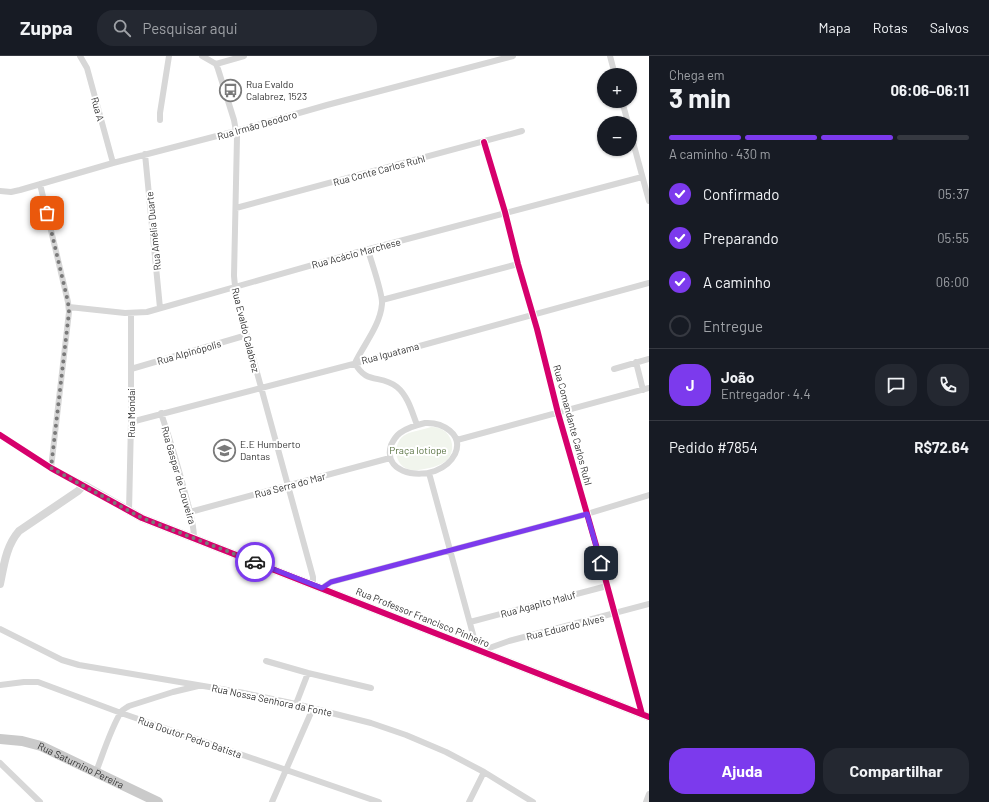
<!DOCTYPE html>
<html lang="pt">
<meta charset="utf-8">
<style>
:root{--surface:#171b24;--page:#242831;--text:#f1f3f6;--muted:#9ea1a6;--line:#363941;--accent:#7c3aed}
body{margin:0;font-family:Barlow,sans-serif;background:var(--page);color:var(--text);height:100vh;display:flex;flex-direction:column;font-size:15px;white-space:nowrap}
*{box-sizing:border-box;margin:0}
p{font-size:13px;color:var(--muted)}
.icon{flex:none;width:22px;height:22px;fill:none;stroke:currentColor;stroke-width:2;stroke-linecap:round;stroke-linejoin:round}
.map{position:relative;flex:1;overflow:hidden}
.details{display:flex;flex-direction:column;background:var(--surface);width:340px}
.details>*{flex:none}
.fabs{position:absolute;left:597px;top:12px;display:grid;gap:8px}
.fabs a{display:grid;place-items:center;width:40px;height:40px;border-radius:50%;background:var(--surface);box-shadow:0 1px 3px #0004;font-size:20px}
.pin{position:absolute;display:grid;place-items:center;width:34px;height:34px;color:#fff;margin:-17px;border-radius:8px;box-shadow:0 2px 6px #0006}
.courier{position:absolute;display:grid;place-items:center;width:40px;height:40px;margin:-20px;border:3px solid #7c3aed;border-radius:50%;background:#fff;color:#222;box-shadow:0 1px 5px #0007}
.summary em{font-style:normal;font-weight:700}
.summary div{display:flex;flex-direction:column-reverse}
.summary{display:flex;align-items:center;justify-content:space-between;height:68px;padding:0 20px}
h1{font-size:26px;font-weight:700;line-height:30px}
.bar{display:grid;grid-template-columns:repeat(4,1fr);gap:6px 4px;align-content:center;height:48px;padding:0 20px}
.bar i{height:5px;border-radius:3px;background:var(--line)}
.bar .on{background:var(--accent)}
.bar p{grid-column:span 4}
.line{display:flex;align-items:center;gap:10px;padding:0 20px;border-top:1px solid var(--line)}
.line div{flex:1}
.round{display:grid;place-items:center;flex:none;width:42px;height:42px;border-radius:16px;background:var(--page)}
ol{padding:0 20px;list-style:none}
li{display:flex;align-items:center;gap:12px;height:44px}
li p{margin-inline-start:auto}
li .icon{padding:4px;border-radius:50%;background:var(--accent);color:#fff;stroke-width:4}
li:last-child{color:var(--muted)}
li i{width:22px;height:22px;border:2px solid var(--line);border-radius:50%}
.action{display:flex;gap:8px;margin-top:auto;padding:8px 20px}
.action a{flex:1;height:46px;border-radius:16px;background:var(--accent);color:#fff;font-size:16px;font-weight:700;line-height:46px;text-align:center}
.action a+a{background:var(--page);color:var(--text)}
header{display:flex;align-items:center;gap:24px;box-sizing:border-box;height:56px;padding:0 20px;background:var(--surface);border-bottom:1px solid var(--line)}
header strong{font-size:19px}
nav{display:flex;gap:22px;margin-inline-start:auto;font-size:14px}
.search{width:280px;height:36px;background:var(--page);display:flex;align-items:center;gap:10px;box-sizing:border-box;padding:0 14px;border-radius:16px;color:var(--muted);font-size:15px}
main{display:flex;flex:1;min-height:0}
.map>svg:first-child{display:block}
.green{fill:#f1f5ed}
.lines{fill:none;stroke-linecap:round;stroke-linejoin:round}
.minor{stroke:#d7d7d7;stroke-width:6}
.tertiary{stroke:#d7d7d7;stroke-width:8}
.primary{stroke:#cacaca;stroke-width:10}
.cycleway-casing{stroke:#fff;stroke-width:8}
.cycleway{stroke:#d6006c;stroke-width:6}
.done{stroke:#7a7a7a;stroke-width:4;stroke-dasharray:0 7.2}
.route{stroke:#7c3aed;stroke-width:5}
.labels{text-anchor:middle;stroke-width:4;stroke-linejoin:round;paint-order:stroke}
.poi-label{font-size:10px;fill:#333;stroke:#fff;text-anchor:start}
.street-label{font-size:10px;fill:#333;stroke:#fff}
.park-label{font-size:10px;fill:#56703f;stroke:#fff}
</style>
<header>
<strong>Zuppa</strong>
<div class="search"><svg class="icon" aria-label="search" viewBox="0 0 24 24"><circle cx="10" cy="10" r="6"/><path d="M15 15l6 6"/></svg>Pesquisar aqui</div>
<nav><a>Mapa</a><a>Rotas</a><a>Salvos</a></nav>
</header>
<main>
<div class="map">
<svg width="649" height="746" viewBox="0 0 649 746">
<rect width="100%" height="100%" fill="#fff"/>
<path class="green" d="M 431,371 C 449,370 459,391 447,404 C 441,410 427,413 418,414 C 399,417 389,395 402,381 C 409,375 423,374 431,371 Z"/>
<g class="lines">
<path class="minor" d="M 80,0 L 87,12 L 113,107
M 202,0 L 216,8 L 218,13 L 234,64 L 237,81 L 234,220 L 236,240 L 313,521 L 313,529
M 610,0 L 615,19
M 216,8 L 244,0
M 622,45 L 628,67
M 160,64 L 160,57 L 169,0
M 630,75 L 649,145
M 484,86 L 505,156 L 518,208 L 537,273 L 558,357 L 598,496 L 642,658
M 145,98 L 160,252
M 40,128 L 68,246 L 69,256 L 51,412
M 0,135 L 11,136 L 20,134 L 113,107 L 236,75 L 327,49 L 513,0
M 236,152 L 522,75
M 368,194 C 371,205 383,238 382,248 C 380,270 364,288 355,307 C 366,329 381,318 397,331 C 408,340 412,356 417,369
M 382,244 L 518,208
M 69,251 L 125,257 L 147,256 L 358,196 L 642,121
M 636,306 L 643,334
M 131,313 L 247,279
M 614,313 L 649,303
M 161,357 C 170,384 178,410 185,437 C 189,452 194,467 194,482
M 131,366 L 365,305 L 649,227
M 425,367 C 442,366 464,378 455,398 C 451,406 443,412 435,415 C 416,422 383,416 391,389 C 393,385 396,380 400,377 C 407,372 416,369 425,367 Z
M 0,379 L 51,412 L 84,429
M 457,384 L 649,332
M 429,417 L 477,593
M 129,456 L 131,366 L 131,257
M 190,456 L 390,402
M 322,532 L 331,526 L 587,458 L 649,439
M 470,566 L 607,530
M 0,573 L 62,604 L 79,609 L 239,636 L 296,648 L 371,667 L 406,679 L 446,696 L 484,716 L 533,746
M 481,595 L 509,585 L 649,548
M 266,605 L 308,617 L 371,632
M 0,629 L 24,626 L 38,626 L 121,657 L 379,746
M 296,648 L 308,617
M 0,707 L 40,746
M 96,716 C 103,698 111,672 121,656 C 123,653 126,652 129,650 L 173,636 L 198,630
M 272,746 L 313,652
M 469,746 L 484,716
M 646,746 L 649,738"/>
<path class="tertiary" d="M 0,528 C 4,509 6,490 19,475 L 78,435 L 84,429 L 142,462 L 649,661"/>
<path class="primary" id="s1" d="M 0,683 L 22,685 L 41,690 L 158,746"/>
<defs>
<path id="cycleway" d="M 484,86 L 505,156 L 518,208 L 537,273 L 558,357 L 598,496 L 642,658
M 0,379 L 51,412 L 142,462 L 649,661"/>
</defs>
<use href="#cycleway" class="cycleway-casing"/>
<use href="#cycleway" class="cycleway"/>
</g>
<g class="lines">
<path class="done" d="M 47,157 L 68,246 L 69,256 L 51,412 L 142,462 L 255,506"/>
<path class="route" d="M 255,506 L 322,532 L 331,526 L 587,458 L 601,507"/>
</g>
<defs>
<symbol id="bus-ring" viewBox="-11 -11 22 22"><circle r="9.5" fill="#fff" stroke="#7a7a7a" stroke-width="1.5"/><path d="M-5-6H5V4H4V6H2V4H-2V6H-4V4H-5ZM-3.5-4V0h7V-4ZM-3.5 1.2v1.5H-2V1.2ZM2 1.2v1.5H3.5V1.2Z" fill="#7a7a7a"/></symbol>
<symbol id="school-ring" viewBox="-11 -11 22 22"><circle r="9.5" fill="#fff" stroke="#7a7a7a" stroke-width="1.5"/><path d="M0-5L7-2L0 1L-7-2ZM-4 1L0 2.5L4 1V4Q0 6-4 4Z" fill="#7a7a7a"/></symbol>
</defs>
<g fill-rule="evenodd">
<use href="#bus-ring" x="218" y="22" width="25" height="25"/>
<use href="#school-ring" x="212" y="382" width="25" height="25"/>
</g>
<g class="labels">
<g class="poi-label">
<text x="246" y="32">Rua Evaldo<tspan x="246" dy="12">Calabrez, 1523</tspan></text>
<text x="240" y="392">E.E Humberto<tspan x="240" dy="12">Dantas</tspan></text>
</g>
<g class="street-label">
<text transform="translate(98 53) rotate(75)" y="4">Rua A</text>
<text transform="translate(257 69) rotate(-16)" y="4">Rua Irmão Deodoro</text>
<text transform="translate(379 114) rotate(-15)" y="4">Rua Conte Carlos Ruhl</text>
<text transform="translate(153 175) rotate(-96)" y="4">Rua Amélia Duarte</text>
<text transform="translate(356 197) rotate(-15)" y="4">Rua Acácio Marchese</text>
<text transform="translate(246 274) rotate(76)" y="4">Rua Evaldo Calabrez</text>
<text transform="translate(189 296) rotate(-16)" y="4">Rua Alpinópolis</text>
<text transform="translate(390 297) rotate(-15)" y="4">Rua Iguatama</text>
<text transform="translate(131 357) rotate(-90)" y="4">Rua Mondai</text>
<text transform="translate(573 369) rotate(75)" y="4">Rua Comandante Carlos Ruhl</text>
<text transform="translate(179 419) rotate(74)" y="4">Rua Gaspar de Louveira</text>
<text transform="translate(290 429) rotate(-15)" y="4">Rua Serra do Mar</text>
<text transform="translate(538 548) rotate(-15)" y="4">Rua Agapito Maluf</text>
<text transform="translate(423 561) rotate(22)" y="4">Rua Professor Francisco Pinheiro</text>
<text transform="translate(565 571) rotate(-14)" y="4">Rua Eduardo Alves</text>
<text transform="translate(272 644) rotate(12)" y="4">Rua Nossa Senhora da Fonte</text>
<text transform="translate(190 681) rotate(19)" y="4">Rua Doutor Pedro Batista</text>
<text dy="4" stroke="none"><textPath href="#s1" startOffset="86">Rua Saturnino Pereira</textPath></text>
</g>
<g class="park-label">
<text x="418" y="398">Praça Iotiope</text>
</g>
</g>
</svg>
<div class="fabs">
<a>+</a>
<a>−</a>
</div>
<div class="pin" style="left:47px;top:157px;background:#ea580c"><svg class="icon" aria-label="bag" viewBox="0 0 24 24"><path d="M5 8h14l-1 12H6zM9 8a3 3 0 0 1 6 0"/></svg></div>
<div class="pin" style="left:601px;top:507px;background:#1f2937"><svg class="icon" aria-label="home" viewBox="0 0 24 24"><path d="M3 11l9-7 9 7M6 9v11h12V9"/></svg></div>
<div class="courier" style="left:255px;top:506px"><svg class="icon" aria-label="car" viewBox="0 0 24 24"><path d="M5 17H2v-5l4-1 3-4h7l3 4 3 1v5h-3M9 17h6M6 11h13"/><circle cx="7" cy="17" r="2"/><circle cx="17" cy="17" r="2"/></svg></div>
</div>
<section class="details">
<div class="summary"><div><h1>3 min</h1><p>Chega em</p></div><em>06:06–06:11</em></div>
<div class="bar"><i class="on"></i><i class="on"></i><i class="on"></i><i></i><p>A caminho · 430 m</p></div>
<ol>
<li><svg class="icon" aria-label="check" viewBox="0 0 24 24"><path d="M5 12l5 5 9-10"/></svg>Confirmado<p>05:37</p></li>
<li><svg class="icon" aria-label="check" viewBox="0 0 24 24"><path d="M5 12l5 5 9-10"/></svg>Preparando<p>05:55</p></li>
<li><svg class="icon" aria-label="check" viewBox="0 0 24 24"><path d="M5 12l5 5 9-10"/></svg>A caminho<p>06:00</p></li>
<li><i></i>Entregue</li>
</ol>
<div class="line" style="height:72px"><b class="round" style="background:var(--accent);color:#fff">J</b><div><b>João</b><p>Entregador · 4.4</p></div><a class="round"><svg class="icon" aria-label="chat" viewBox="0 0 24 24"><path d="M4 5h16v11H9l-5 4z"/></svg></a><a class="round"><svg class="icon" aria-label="phone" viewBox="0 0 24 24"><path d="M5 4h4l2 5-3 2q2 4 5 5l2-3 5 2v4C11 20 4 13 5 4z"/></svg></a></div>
<div class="line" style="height:52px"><div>Pedido #7854</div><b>R$72.64</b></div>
<div class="action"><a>Ajuda</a><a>Compartilhar</a></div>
</section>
</main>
